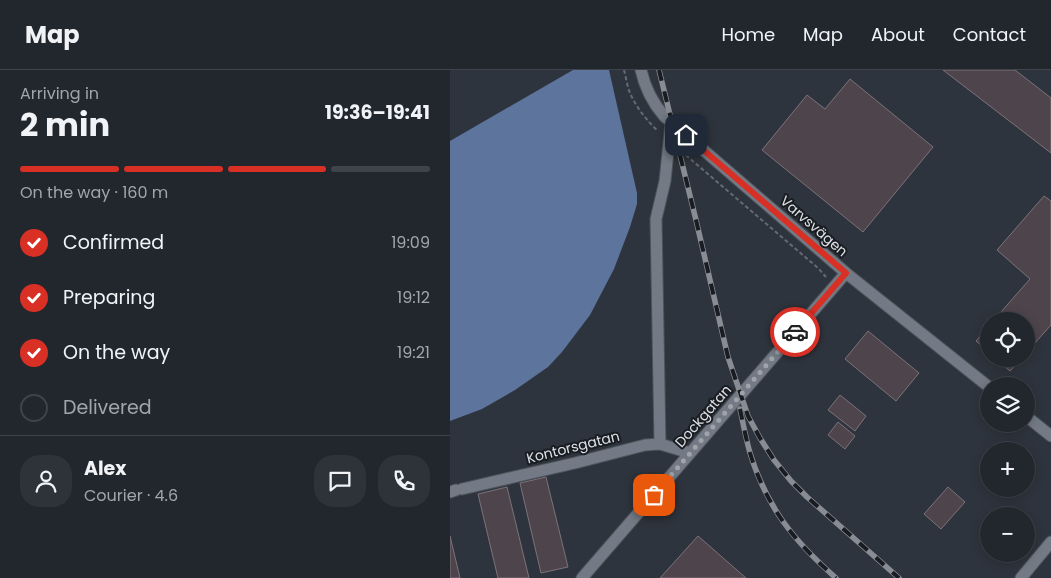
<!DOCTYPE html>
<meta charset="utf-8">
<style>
:root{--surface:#22272e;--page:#2e333a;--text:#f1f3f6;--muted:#a2a5aa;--line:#3f444a;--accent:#d93025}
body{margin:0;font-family:Poppins,sans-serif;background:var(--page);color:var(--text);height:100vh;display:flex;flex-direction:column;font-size:19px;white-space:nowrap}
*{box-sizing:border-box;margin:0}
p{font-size:16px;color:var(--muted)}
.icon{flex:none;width:28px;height:28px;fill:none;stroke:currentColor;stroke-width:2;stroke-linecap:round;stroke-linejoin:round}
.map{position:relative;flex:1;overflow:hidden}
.panel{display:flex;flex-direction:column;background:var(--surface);width:450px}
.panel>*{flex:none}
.tools{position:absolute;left:530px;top:242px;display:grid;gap:10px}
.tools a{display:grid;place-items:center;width:55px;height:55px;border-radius:50%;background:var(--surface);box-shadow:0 2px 12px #0003,0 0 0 1px var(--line);font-size:25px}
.pin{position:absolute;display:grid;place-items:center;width:42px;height:42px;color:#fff;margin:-21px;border-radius:10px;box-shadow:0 2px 8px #0006}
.courier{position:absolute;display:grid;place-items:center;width:50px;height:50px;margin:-25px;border:4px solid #d93025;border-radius:50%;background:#fff;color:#222;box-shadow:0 1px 6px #0007}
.overview em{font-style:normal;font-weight:700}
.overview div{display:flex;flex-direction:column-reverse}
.overview{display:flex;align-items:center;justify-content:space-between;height:85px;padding:0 20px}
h1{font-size:32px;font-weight:700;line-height:38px}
.bar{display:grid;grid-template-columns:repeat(4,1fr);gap:8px 5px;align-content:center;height:60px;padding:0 20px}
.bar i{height:6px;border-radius:4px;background:var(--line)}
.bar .active{background:var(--accent)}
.bar p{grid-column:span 4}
.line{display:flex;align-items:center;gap:12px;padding:0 20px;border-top:1px solid var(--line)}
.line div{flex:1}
.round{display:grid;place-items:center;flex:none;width:52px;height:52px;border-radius:20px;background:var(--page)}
ol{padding:0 20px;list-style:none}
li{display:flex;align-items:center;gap:15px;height:55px}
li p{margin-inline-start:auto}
li .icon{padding:5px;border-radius:50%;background:var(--accent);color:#fff;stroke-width:4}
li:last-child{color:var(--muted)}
li i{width:28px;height:28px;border:2px solid var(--line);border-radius:50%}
header{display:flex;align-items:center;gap:30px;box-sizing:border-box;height:70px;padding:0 25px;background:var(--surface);border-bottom:1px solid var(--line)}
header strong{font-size:24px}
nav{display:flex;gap:28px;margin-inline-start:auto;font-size:18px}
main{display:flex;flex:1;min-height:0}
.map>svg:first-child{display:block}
.water{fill:#5d749c}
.building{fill:#4e444c;stroke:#7d727a}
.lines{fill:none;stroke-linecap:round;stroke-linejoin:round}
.street-casing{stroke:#4d535a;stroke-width:13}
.path{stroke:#646a72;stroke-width:2;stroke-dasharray:4 2.5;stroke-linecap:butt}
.street{stroke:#737a85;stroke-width:11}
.rail-casing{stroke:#888d95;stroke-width:5.5}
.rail{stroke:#191c20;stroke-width:4;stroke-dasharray:11;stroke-linecap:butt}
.done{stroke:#9fa4ab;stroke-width:5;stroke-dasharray:0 9}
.route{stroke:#d93025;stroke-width:6}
.labels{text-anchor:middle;stroke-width:4;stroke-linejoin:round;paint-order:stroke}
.street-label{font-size:14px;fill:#dce0e6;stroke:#191c20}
</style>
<header>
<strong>Map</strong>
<nav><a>Home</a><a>Map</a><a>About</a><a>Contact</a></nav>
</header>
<main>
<section class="panel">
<div class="overview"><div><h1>2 min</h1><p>Arriving in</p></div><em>19:36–19:41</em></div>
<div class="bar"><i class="active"></i><i class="active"></i><i class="active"></i><i></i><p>On the way · 160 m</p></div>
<ol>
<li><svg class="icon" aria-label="check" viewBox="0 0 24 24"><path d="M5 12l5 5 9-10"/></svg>Confirmed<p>19:09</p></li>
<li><svg class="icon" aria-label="check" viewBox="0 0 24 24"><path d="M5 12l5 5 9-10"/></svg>Preparing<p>19:12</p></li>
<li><svg class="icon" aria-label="check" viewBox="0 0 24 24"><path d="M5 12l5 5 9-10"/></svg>On the way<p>19:21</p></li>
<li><i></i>Delivered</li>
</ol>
<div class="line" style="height:90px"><a class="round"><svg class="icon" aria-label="person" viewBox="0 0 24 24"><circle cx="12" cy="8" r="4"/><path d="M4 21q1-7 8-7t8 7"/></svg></a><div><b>Alex</b><p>Courier · 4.6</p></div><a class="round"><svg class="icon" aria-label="chat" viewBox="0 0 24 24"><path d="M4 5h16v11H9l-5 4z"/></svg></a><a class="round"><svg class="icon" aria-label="phone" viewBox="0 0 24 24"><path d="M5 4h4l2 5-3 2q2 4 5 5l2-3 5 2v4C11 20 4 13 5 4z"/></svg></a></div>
</section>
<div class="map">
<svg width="601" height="508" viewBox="0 0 601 508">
<rect width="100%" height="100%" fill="#2e343d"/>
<path class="water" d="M 123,0 L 159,0 L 187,123 L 187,134 L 180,157 L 164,199 L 140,245 L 112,282 L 98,297 L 65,320 L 32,339 L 0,351 L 0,71 Z"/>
<path class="building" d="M 493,0 L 565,0 L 601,28 L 601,83 Z
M 400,9 L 483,77 L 413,162 L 312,80 L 357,25 L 375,39 Z
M 594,126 L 601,131 L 601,255 L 576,283 L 576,251 L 543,251 L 580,209 L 547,180 Z
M 539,256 L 539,282 L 526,271 Z
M 418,261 L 469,303 L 446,331 L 395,289 Z
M 546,289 L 571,289 L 560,301 Z
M 390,325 L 416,346 L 405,361 L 378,340 Z
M 388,352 L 405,366 L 395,379 L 378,365 Z
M 96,407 L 118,497 L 91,503 L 70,413 Z
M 57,417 L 79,508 L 48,508 L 28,424 Z
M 498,417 L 515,432 L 491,459 L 474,444 Z
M 0,466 L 10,508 L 0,508 Z
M 248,466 L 296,508 L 210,508 Z"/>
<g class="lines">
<defs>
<path id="street" d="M 191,0 C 195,18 202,32 214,46 L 396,203 L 539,317
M 576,346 L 601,366
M 210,374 L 206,149 L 215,111 L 221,52
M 12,419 L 125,393 L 195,375 L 210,374 L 240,383
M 0,422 L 6,420
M 132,508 L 396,203
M 571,508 L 601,472"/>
</defs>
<use href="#street" class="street-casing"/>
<path class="path" d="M 174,0 C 176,7 177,16 180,23 C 186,37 197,51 208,61
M 231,81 L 368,198 L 376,207"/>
<use href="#street" class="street"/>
<defs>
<path id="rail" d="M 209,0 L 246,150 L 278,287 L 298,346 L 310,368 L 324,390 L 341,411 L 357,427 L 449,508
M 290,339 C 293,353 296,369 300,383 C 317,438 344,471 386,508"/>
</defs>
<use href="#rail" class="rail-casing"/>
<use href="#rail" class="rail"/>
</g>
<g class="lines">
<path class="done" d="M 204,425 L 345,262"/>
<path class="route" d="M 236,65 L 396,203 L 345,262"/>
</g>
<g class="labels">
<g class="street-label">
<text transform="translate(364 156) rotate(41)" y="5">Varvsvägen</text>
<text transform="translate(253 346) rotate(-49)" y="5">Dockgatan</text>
<text transform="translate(123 377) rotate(-14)" y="5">Kontorsgatan</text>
</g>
</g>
</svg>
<div class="tools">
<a><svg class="icon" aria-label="locate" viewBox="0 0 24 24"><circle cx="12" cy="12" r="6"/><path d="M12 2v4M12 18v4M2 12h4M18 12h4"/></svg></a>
<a><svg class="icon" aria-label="layers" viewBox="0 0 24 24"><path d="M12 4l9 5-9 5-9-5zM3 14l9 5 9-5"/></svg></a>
<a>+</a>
<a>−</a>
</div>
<div class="pin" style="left:204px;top:425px;background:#ea580c"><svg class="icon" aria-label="bag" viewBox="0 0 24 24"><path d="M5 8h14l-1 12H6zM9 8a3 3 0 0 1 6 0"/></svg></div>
<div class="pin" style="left:236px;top:65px;background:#1f2937"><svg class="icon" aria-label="home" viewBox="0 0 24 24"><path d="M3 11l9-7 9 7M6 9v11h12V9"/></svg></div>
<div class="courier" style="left:345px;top:262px"><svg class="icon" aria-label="car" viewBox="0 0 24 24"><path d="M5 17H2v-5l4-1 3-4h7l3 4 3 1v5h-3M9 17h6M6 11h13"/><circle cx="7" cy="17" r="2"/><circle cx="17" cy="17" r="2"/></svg></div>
</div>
</main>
